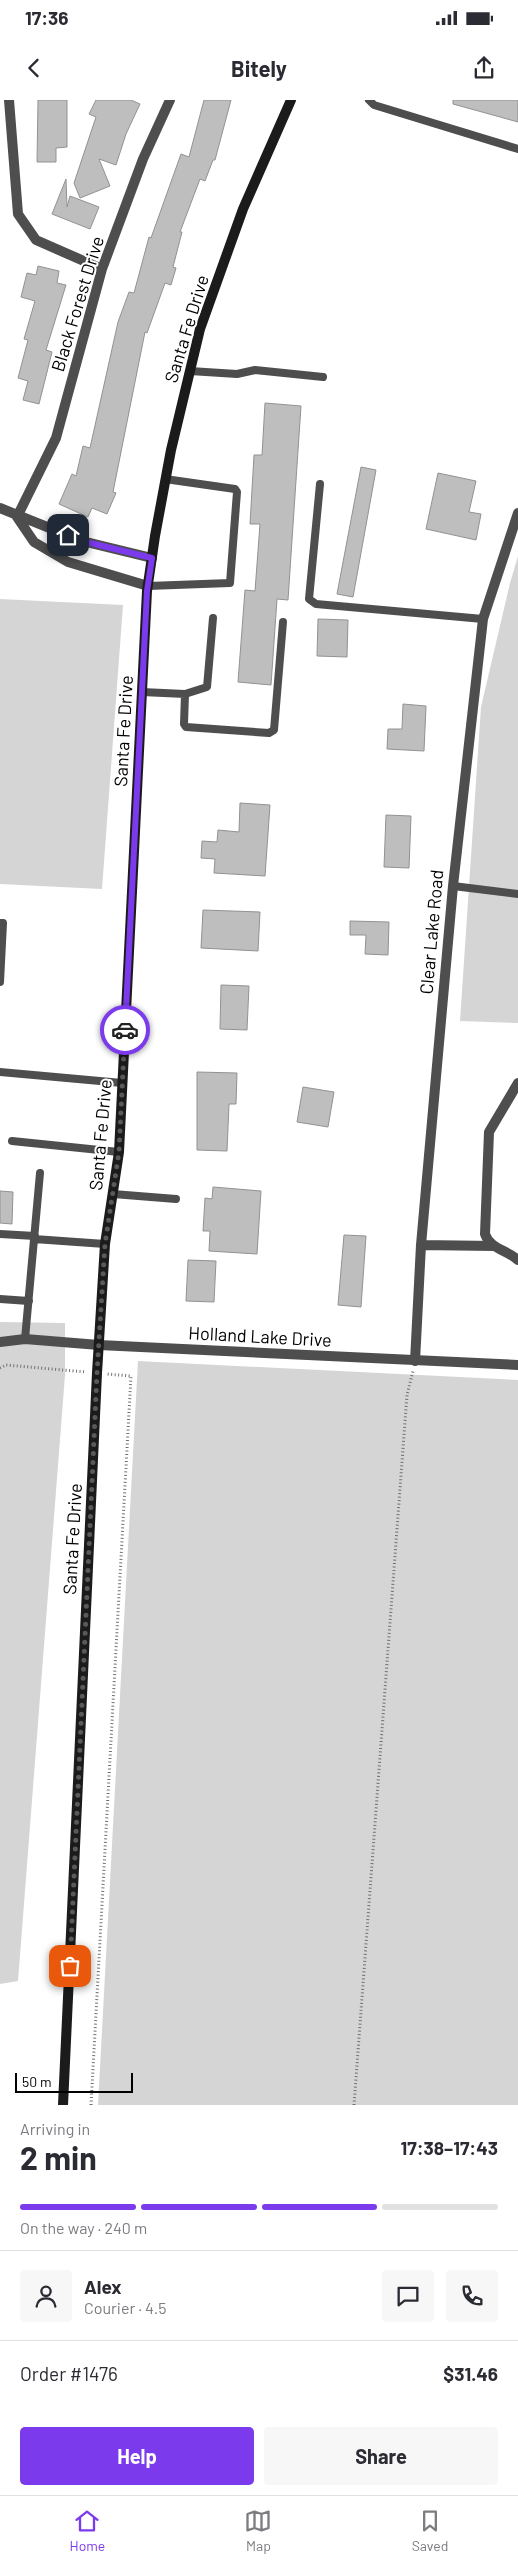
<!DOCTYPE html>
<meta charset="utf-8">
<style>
:root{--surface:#fff;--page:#f7f7f7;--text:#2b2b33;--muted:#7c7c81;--line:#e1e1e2;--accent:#7c3aed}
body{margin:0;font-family:Barlow,sans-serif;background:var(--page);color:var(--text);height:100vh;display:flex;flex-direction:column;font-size:19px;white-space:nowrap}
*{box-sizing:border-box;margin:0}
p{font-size:16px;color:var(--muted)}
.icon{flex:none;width:28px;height:28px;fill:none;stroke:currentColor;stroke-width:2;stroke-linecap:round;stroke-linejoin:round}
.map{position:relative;height:2005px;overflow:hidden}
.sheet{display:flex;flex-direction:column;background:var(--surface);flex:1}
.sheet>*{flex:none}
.scale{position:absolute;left:15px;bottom:12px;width:118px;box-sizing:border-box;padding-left:5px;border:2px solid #000;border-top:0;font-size:14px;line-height:18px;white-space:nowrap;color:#000;-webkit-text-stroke:4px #fff;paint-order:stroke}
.pin{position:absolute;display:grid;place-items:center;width:42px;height:42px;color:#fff;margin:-21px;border-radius:10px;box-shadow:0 2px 8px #0006}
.courier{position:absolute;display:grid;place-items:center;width:50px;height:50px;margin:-25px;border:4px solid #7c3aed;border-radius:50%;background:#fff;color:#222;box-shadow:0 1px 6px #0007}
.overview em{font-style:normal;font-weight:700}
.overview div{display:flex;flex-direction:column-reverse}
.overview{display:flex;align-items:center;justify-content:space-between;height:85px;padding:0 20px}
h1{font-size:32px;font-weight:700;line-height:38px}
.bar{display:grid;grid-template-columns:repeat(4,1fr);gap:8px 5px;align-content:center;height:60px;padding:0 20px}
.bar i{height:6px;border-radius:4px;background:var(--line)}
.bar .on{background:var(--accent)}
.bar p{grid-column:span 4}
.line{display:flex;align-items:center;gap:12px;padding:0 20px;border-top:1px solid var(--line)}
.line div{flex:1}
.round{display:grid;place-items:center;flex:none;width:52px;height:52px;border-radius:5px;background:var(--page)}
.action{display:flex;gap:10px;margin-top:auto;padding:10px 20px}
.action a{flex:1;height:58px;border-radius:5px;background:var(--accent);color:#fff;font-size:20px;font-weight:700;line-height:58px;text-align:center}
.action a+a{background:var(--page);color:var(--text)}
.status{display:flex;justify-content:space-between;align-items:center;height:35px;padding:0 25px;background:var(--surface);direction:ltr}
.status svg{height:14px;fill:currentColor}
header{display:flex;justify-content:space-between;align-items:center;height:65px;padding:0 20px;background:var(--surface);font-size:22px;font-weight:700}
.tabs{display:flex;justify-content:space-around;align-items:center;height:70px;border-top:1px solid var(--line);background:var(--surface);font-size:14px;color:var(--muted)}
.tabs a{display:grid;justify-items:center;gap:2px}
.tabs .on{color:var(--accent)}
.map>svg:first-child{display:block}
.green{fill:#d5d5d5}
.building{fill:#bebebe;stroke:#929292}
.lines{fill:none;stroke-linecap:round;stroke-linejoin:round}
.path{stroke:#707070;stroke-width:3;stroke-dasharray:1 2.5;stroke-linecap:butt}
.service{stroke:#4e4e4e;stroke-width:8}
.minor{stroke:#4e4e4e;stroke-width:10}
.tertiary{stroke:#4e4e4e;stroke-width:10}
.secondary{stroke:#1b1b1b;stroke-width:10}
.done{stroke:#595959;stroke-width:5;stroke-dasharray:0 9}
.route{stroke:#7c3aed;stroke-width:6}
.labels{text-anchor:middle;stroke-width:4;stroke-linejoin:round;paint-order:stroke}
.street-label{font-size:18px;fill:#000;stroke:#fff}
</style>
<div class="status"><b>17:36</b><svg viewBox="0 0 49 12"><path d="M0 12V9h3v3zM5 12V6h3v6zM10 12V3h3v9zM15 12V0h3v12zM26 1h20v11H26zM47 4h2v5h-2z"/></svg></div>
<header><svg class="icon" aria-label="back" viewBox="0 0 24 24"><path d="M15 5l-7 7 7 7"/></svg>Bitely<svg class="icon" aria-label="share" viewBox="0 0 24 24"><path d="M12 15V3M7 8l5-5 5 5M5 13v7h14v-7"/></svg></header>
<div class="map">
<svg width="518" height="2005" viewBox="0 0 518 2005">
<rect width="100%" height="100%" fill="#fff"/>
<path class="green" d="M 518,456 L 518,923 L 460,921 L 481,607 L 510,483 Z
M 0,499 L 123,505 L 102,789 L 0,784 Z
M 0,1222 L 65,1223 L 65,1275 L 18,1881 L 0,1884 Z
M 138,1261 L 518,1280 L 518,2005 L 98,2005 Z"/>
<path class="building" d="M 38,0 L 67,0 L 67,47 L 56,48 L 56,62 L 37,62 Z
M 96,0 L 131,0 L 140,4 L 126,34 L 116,65 L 99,59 L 110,86 L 80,98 L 74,83 L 96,17 L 89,14 Z
M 204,0 L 231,0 L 215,60 L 213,60 L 205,81 L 200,79 L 180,132 L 182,132 L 173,167 L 176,168 L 171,185 L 165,183 L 147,233 L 145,232 L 113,392 L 116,393 L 107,414 L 92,408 L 88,417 L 59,404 L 72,374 L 76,376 L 83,346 L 90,348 L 118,222 L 129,192 L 134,193 L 149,137 L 151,138 L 181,54 L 189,57 Z
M 453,0 L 518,0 L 518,22 L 453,4 Z
M 66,79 L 67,107 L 70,96 L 99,107 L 90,129 L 52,114 Z
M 38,166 L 59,171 L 57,183 L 66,185 L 46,250 L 52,252 L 39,304 L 23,300 L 28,281 L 18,278 L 28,240 L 24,239 L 35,201 L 21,197 L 27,173 L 36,175 Z
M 265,303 L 301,306 L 288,500 L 277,499 L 271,585 L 238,582 L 245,490 L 255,491 L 260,424 L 250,424 L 254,355 L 262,355 Z
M 361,367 L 376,370 L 353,497 L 337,494 Z
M 438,373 L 476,381 L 469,412 L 481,414 L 476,440 L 426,429 Z
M 318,519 L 348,520 L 347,557 L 317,556 Z
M 403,604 L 426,606 L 424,651 L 387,649 L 388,629 L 402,629 Z
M 240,703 L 270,705 L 265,776 L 214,773 L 215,759 L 201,758 L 202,741 L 217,742 L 218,730 L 239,732 Z
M 386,715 L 411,716 L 409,768 L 384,767 Z
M 203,810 L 260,812 L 258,851 L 201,848 Z
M 350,821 L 389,822 L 388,855 L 365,854 L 366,835 L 350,835 Z
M 221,885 L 249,886 L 247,930 L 220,929 Z
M 197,972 L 237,973 L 236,1004 L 229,1004 L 227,1051 L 197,1050 Z
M 303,987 L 334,992 L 328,1027 L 297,1022 Z
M 213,1087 L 261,1091 L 257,1154 L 209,1151 L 210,1131 L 203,1131 L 205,1098 L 212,1099 Z
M 0,1091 L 13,1092 L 12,1124 L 0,1123 Z
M 344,1135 L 366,1136 L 361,1207 L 338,1205 Z
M 188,1160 L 216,1161 L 214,1202 L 186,1201 Z"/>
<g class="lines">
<path class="path" d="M 0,1268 L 6,1265 L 86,1272
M 91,2005 L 131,1276 L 107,1274
M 354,2005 L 407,1295 L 413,1271"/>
<path class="service" d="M 369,0 L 374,5 L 518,49
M 190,271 L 237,274 L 255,270 L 323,277
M 320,384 L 309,499 L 316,504 L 483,519
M 148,486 L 230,483 L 237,392 L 235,389 L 165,379
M 142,592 L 185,594 L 184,624 L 186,627 L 269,633 L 274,630 L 283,522
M 185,594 L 207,587 L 213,518
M 453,786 L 518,794
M 0,823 L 3,823 L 0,882
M 0,972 L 122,983
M 12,1041 L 119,1052
M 113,1094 L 176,1099
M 0,1134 L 35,1136
M 34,1139 L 105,1144
M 0,1199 L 29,1201
M 25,1239 L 40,1073"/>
<path class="minor" d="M 9,0 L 18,114 L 36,140 L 102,169
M 0,408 L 82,441 L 152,458
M 17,417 L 56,338 L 102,169 L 143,59 L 170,0
M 17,417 L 34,442 L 68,462 L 148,486
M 518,983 L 489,1032 L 485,1134 C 490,1149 507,1150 518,1160
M 421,1145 L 494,1146
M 0,1242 L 25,1239 L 99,1245
M 415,1261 L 421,1145 L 453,786 L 483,519 L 518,413"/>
<path class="tertiary" d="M 99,1245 L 518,1265"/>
<path class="secondary" d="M 63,2005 L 97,1273 L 105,1144 L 119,1052 L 147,491 L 155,436 L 171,350 L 200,229 L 243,109 L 291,0"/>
</g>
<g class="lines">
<path class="done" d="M 70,1866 L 97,1273 L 105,1144 L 119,1052 L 125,930"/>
<path class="route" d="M 68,435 L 82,441 L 152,458 L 147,491 L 125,930"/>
</g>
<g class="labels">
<g class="street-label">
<text transform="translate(78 204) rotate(-73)" y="6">Black Forest Drive</text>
<text transform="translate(187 229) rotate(-73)" y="6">Santa Fe Drive</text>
<text transform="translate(124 631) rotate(-87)" y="6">Santa Fe Drive</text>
<text transform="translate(432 832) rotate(-85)" y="6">Clear Lake Road</text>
<text transform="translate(101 1035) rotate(-85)" y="6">Santa Fe Drive</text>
<text transform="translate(260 1237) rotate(3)" y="6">Holland Lake Drive</text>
<text transform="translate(73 1439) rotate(-87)" y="6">Santa Fe Drive</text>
</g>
</g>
</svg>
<div class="scale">50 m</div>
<div class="pin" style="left:70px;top:1866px;background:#ea580c"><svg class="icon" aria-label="bag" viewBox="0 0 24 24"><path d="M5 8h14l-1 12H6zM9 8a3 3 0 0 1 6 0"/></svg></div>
<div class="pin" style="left:68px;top:435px;background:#1f2937"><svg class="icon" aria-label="home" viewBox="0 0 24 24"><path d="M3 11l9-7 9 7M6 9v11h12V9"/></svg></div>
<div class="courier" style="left:125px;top:930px"><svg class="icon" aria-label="car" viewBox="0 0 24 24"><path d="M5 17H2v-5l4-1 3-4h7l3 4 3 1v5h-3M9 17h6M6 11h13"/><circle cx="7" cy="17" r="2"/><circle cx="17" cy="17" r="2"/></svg></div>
</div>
<section class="sheet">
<div class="overview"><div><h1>2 min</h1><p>Arriving in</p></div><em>17:38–17:43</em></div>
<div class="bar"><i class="on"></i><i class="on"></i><i class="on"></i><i></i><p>On the way · 240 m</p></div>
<div class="line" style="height:90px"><a class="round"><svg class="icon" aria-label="person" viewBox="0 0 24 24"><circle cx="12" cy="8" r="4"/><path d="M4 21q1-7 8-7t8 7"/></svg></a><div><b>Alex</b><p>Courier · 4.5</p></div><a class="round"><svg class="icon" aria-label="chat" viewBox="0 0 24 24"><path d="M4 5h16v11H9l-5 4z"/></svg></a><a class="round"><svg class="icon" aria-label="phone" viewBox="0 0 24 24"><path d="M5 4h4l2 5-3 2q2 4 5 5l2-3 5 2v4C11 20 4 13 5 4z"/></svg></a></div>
<div class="line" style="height:65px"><div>Order #1476</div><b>$31.46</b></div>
<div class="action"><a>Help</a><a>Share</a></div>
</section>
<nav class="tabs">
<a class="on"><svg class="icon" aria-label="home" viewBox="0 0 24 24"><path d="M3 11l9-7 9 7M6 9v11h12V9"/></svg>Home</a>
<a><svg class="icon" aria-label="map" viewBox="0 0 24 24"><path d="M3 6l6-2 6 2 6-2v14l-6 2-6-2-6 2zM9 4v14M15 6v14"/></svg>Map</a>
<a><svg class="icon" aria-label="saved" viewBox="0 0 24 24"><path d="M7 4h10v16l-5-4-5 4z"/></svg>Saved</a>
</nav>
